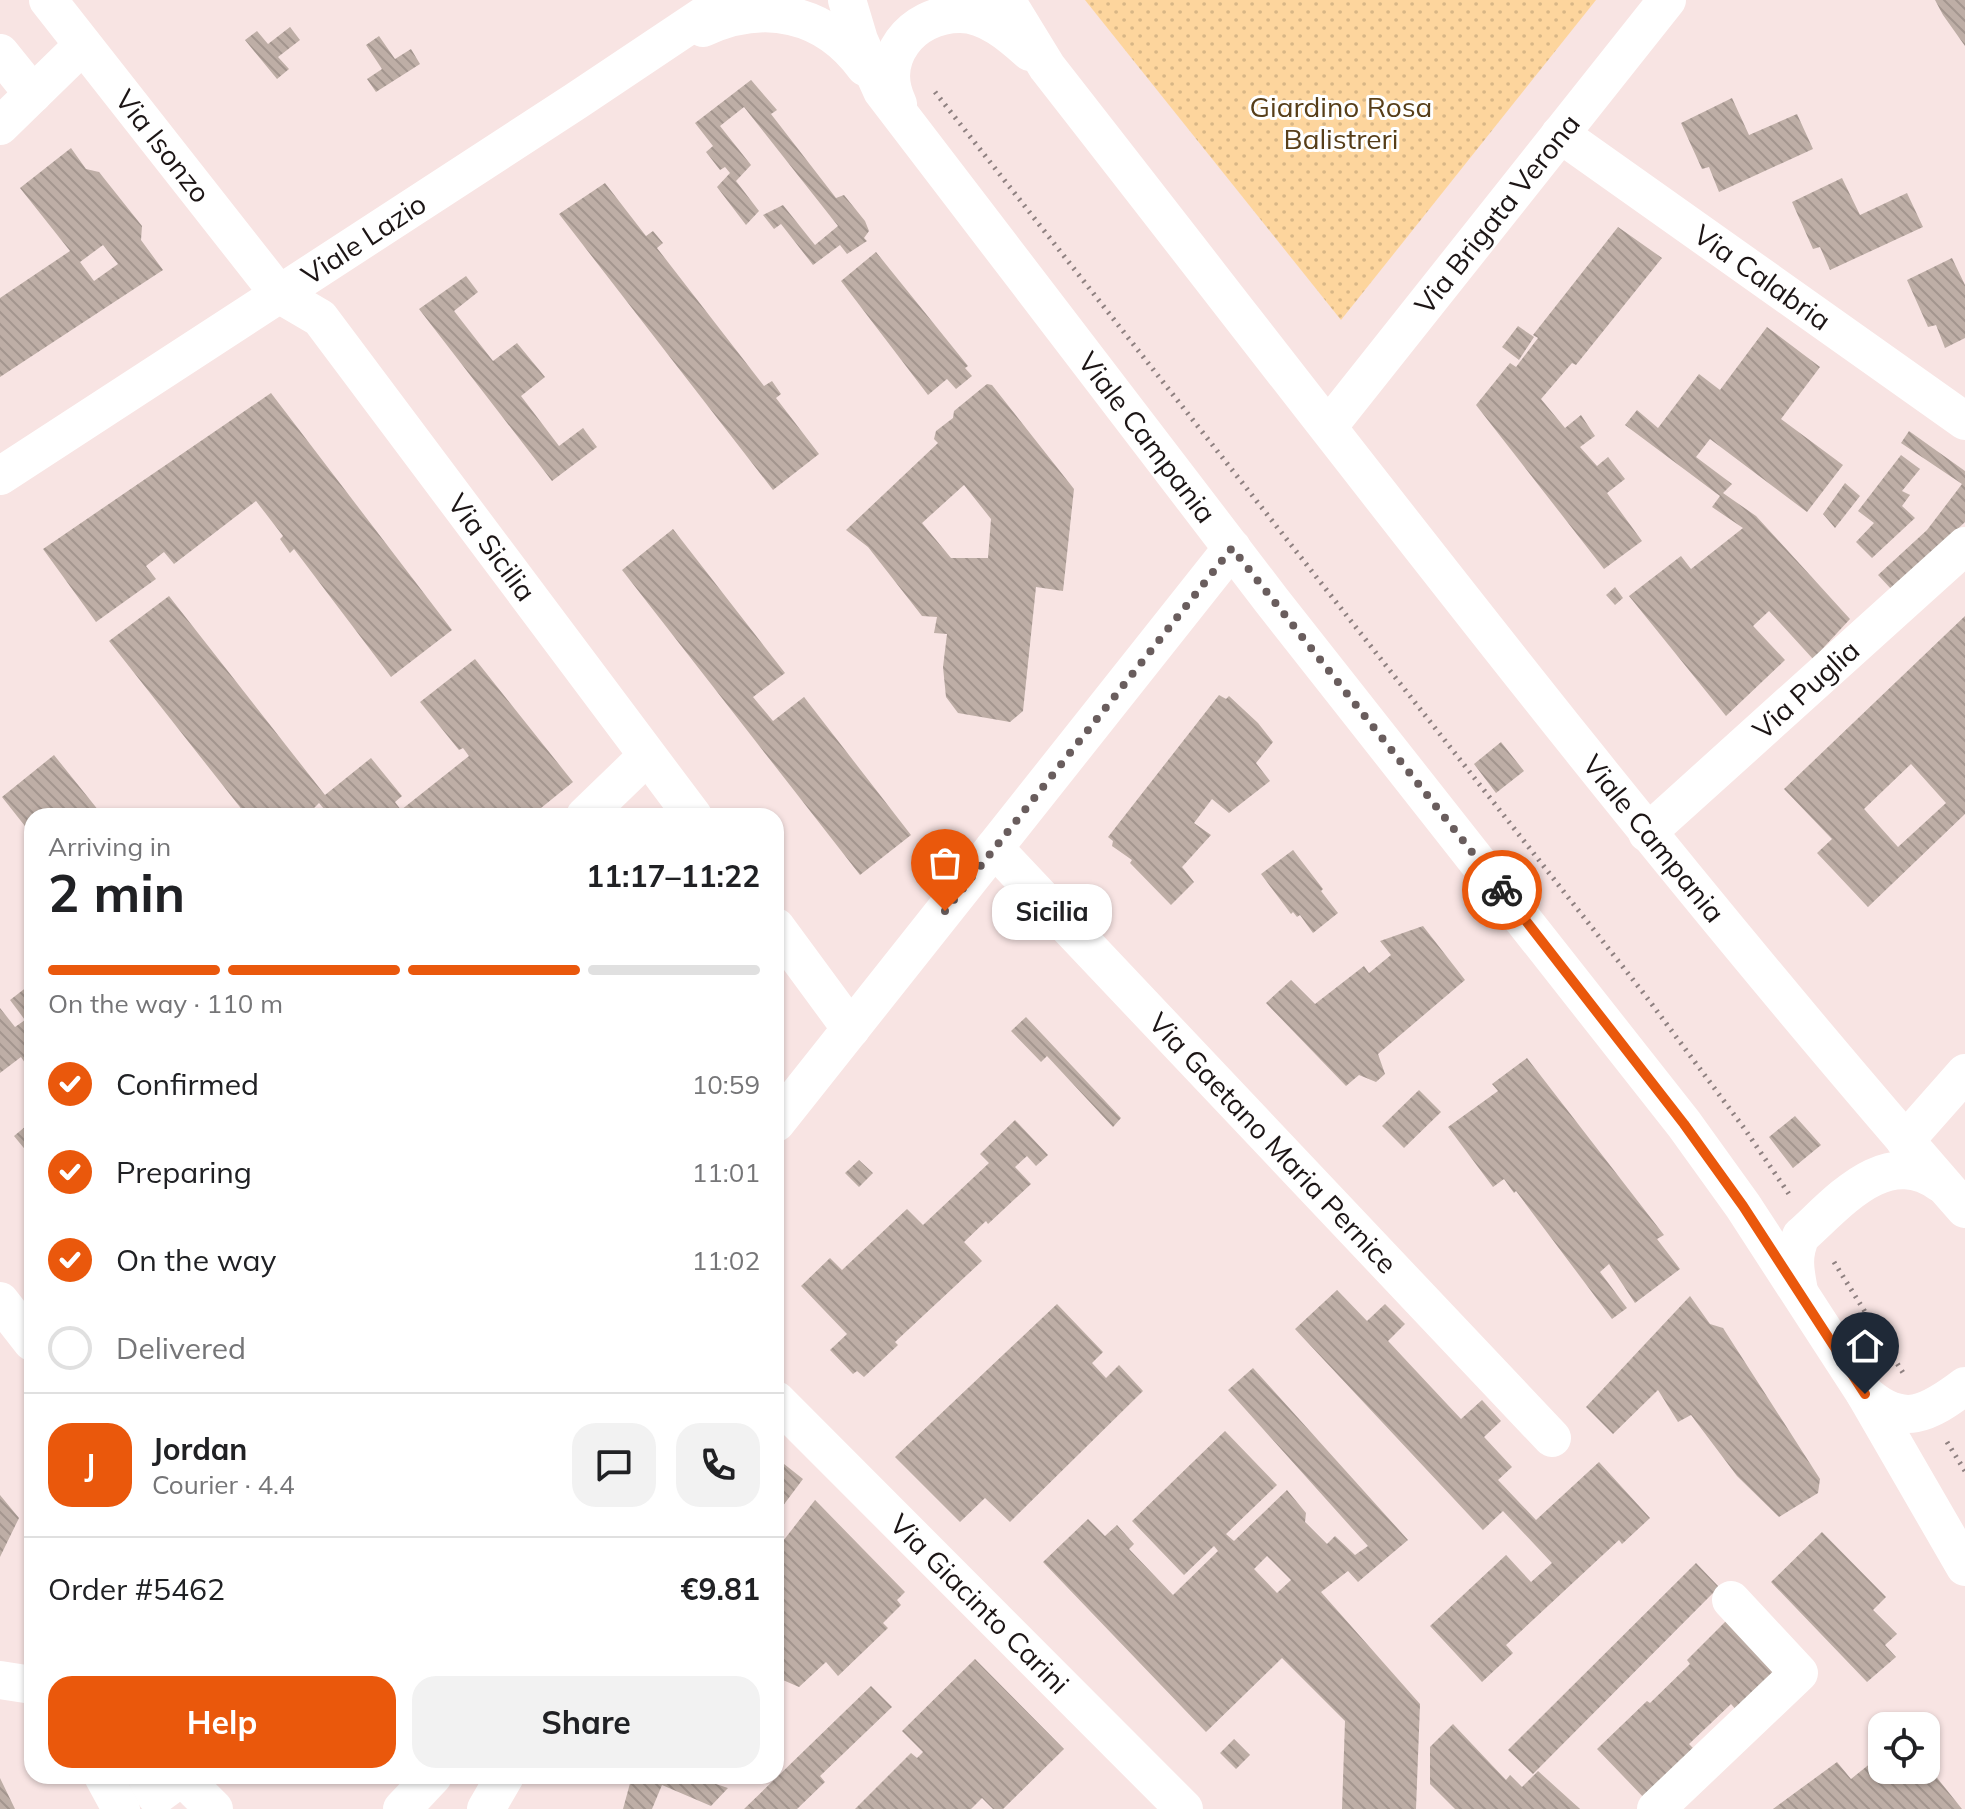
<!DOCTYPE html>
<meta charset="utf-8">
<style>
:root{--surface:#fff;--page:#f2f2f2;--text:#202124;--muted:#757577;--line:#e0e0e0;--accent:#ea580c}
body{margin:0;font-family:Mulish,sans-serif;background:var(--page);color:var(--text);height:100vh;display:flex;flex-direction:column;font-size:30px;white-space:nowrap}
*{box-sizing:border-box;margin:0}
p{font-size:26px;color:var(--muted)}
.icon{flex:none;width:44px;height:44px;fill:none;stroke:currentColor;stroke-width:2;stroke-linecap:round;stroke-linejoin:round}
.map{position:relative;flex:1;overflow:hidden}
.panel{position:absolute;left:24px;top:808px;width:760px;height:976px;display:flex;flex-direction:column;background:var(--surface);border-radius:24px;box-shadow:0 2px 6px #0004}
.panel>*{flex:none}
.fabs{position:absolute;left:1868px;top:1712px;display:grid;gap:16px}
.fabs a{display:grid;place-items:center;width:72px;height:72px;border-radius:16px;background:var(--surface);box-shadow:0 2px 6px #0004;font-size:40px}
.pin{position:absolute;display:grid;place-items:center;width:68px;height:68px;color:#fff;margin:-82px -34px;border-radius:50% 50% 50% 0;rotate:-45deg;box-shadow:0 0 8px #0007}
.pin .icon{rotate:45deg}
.courier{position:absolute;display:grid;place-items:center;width:80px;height:80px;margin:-40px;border:6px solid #ea580c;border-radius:50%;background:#fff;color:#222;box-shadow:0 2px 10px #0007}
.bubble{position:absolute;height:56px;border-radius:24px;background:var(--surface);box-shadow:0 2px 6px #0004;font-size:26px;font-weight:700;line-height:56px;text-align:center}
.summary em{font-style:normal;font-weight:700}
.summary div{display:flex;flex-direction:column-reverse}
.summary{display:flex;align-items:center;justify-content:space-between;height:136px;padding:0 24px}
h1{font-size:52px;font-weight:700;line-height:60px}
.bar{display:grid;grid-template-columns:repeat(4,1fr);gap:12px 8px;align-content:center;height:96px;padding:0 24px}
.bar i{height:10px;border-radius:6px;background:var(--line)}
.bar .current{background:var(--accent)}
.bar p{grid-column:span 4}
.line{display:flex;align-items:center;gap:20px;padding:0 24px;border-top:2px solid var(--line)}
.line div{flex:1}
.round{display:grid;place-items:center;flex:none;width:84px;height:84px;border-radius:24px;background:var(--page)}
ol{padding:0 24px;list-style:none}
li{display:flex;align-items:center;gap:24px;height:88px}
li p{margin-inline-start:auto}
li .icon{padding:8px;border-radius:50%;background:var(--accent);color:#fff;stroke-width:4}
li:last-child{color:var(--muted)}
li i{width:44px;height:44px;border:4px solid var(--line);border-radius:50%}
.button{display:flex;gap:16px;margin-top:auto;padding:16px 24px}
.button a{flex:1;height:92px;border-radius:24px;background:var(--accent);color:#fff;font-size:32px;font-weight:700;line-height:92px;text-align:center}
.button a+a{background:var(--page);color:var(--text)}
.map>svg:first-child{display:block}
.park{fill:url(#park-dots)}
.building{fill:url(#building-back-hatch);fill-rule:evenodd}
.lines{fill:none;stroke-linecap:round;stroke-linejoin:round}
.path{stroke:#8f8181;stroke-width:5;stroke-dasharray:2 6;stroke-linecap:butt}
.minor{stroke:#fff;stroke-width:38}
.done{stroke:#695d5d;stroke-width:8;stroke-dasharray:0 14.4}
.route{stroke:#ea580c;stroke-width:10}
.labels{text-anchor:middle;stroke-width:6;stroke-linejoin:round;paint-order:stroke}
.park-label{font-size:28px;fill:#573e19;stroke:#fff}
.street-label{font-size:28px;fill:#1c1515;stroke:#fff}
</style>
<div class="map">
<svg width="1965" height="1809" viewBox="0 0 1965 1809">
<defs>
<pattern id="park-dots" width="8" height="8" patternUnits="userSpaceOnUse" patternTransform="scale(2)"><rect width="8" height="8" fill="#fdd59d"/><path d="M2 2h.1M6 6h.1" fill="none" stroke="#d8b686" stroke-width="1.8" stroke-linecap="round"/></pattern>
<pattern id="building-back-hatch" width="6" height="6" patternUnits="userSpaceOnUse" patternTransform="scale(2)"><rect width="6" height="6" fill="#beaea6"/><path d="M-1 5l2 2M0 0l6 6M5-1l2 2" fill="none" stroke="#a3958e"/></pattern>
</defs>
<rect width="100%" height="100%" fill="#f8e4e3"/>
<path class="park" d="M 1085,0 L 1596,0 L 1341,320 Z"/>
<path class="building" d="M 1935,0 L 1965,0 L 1965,46 L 1943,15 Z
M 290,27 L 300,40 L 278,57 L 289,69 L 277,79 L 245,40 L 257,31 L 268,44 Z
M 379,36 L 395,59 L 411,49 L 420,64 L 376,92 L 367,79 L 382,69 L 366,45 Z
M 751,80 L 777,110 L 771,114 L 836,198 L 844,195 L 865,221 L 869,231 L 864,238 L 867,241 L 847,254 L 840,245 L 813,265 L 781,224 L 774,229 L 763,215 L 783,205 L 815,245 L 838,226 L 744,107 L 720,126 L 751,165 L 736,181 L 759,211 L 746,225 L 717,187 L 730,173 L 725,167 L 720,170 L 706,152 L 713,146 L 695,123 Z
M 1732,98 L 1749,135 L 1797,114 L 1813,149 L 1719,192 L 1709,167 L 1702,169 L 1681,123 Z
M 71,148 L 86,169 L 99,172 L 142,226 L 141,240 L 163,270 L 0,377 L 0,298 L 70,251 L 20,188 ZM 103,245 L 118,264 L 94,281 L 80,262 Z
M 1842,178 L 1860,215 L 1907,193 L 1923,227 L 1830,270 L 1820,247 L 1813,249 L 1792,202 Z
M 605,183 L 646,236 L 653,231 L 663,243 L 657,248 L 764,386 L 772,381 L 781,394 L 776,398 L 819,454 L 773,490 L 559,214 Z
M 1618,227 L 1662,258 L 1576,365 L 1572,363 L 1541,399 L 1565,428 L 1581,415 L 1595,436 L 1580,447 L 1597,466 L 1608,457 L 1625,479 L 1607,493 L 1642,541 L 1604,569 L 1476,405 L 1510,363 L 1516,367 L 1538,338 L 1533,335 Z
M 876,252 L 968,366 L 965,368 L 972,376 L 956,389 L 947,379 L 928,395 L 841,281 Z
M 1952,258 L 1965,285 L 1965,338 L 1945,348 L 1936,325 L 1928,327 L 1907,280 Z
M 466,276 L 478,292 L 454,311 L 493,361 L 517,343 L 545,377 L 521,396 L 559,446 L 583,428 L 597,447 L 552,481 L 419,309 Z
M 1518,326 L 1534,337 L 1519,360 L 1502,347 Z
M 1767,327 L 1820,367 L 1781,419 L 1843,465 L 1807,512 L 1710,439 L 1696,457 L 1732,484 L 1723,493 L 1756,516 L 1850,619 L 1813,659 L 1769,611 L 1753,626 L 1785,660 L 1726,716 L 1629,596 L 1681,556 L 1691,569 L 1743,528 L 1712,507 L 1720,496 L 1625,425 L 1637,410 L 1658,428 L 1699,374 L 1720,390 Z
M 987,384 L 992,385 L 1074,489 L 1063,591 L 1036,587 L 1023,711 L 1010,722 L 958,713 L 946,697 L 943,667 L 947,634 L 934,633 L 937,617 L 922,616 L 868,547 L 846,530 L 938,443 L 934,439 L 936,431 L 953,418 L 954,411 ZM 964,485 L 991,519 L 988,558 L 951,558 L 922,523 Z
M 271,393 L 452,630 L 391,677 L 294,549 L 290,553 L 280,539 L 283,536 L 256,501 L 174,564 L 164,552 L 146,566 L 156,579 L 96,622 L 43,549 Z
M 1909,431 L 1965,471 L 1965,522 L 1893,591 L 1878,575 L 1927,530 L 1962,484 L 1901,443 Z
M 1901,455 L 1920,469 L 1902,491 L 1910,495 L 1902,506 L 1915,518 L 1872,558 L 1856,542 L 1874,523 L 1858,511 Z
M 1845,483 L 1860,496 L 1835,528 L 1823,514 Z
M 673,529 L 785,673 L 753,697 L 773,721 L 804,697 L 911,835 L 860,875 L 622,570 Z
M 1615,587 L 1623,598 L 1615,605 L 1606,595 Z
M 169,596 L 325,795 L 371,758 L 402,796 L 395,802 L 401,810 L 469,756 L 463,748 L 459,750 L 420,702 L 475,659 L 573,782 L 541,808 L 544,811 L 538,816 L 330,816 L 319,803 L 306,816 L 247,816 L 109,641 Z
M 1965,616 L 1965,814 L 1868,907 L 1817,853 L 1832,839 L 1784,789 ZM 1911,764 L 1946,803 L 1898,847 L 1864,809 Z
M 1219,695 L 1226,699 L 1229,696 L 1258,723 L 1273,742 L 1256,763 L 1270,781 L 1229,813 L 1212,799 L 1194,823 L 1211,835 L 1182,867 L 1194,882 L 1171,905 L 1130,863 L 1132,860 L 1112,846 L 1113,841 L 1108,837 Z
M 1501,742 L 1524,771 L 1496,793 L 1474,764 Z
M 54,755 L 103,816 L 32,816 L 32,835 L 2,797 Z
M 1293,850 L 1323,889 L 1321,891 L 1338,913 L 1313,933 L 1300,915 L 1297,917 L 1293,912 L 1291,914 L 1261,874 Z
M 1423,926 L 1465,980 L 1378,1054 L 1385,1074 L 1376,1082 L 1359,1075 L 1346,1086 L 1266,1003 L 1291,980 L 1315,1004 L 1364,966 L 1369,973 L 1391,955 L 1380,941 Z
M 32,983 L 32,1058 L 25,1063 L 21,1057 L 0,1073 L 0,1008 L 15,1027 L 25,1020 L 10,1000 Z
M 1026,1017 L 1121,1118 L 1113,1127 L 1047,1056 L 1041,1062 L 1011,1031 Z
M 1527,1058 L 1664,1235 L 1657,1239 L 1680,1269 L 1635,1303 L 1609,1264 L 1600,1272 L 1627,1308 L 1612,1319 L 1516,1191 L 1514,1193 L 1504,1179 L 1493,1187 L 1448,1127 L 1498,1091 L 1492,1084 Z
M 1419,1090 L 1441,1112 L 1404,1148 L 1382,1126 Z
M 1795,1116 L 1821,1145 L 1793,1168 L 1769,1137 Z
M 1015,1120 L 1048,1155 L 1036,1166 L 1027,1156 L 1015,1167 L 1031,1184 L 988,1224 L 986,1221 L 964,1242 L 982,1261 L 895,1342 L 898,1345 L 864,1377 L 857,1371 L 853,1374 L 830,1350 L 847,1334 L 801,1286 L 830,1258 L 842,1270 L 907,1209 L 923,1225 L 989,1163 L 980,1154 Z
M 32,1121 L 32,1158 L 14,1136 Z
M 859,1160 L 873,1173 L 859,1187 L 845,1173 Z
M 1337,1290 L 1367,1321 L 1385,1304 L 1405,1324 L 1388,1341 L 1461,1419 L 1482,1400 L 1501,1421 L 1484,1437 L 1512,1467 L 1498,1480 L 1536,1520 L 1599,1462 L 1650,1518 L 1622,1544 L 1619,1540 L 1506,1645 L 1513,1653 L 1482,1682 L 1430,1626 L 1506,1555 L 1531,1582 L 1552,1563 L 1503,1511 L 1483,1530 L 1295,1329 Z
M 1690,1296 L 1710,1324 L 1723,1328 L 1820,1479 L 1818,1493 L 1779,1517 L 1737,1476 L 1691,1415 L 1678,1422 L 1658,1390 L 1613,1434 L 1586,1407 Z
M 1057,1304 L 1103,1352 L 1092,1363 L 1106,1378 L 1119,1365 L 1143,1391 L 1010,1522 L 985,1498 L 960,1522 L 895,1457 Z
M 1253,1368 L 1408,1540 L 1358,1582 L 1348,1571 L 1321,1592 L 1420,1704 L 1416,1809 L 1342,1809 L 1345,1721 L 1282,1658 L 1206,1732 L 1043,1562 L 1088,1519 L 1105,1536 L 1117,1525 L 1134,1544 L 1129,1549 L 1173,1595 L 1218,1551 L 1214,1546 L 1184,1575 L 1132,1521 L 1225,1431 L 1277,1485 L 1226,1534 L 1234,1541 L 1287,1490 L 1306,1513 L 1305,1522 L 1327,1544 L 1335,1536 L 1355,1555 L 1368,1546 L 1228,1390 ZM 1267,1556 L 1291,1580 L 1277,1593 L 1254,1569 Z
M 776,1451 L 782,1455 L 779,1460 L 803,1479 L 782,1507 L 776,1502 Z
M 0,1495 L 19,1518 L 0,1557 Z
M 815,1500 L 905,1592 L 897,1600 L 901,1605 L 883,1623 L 888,1628 L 838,1676 L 826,1662 L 799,1687 L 776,1677 L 776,1550 Z
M 1822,1532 L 1886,1597 L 1873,1610 L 1897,1634 L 1885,1645 L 1896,1657 L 1867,1682 L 1771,1582 Z
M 1696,1563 L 1719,1587 L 1533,1774 L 1508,1750 Z
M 1737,1610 L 1789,1662 L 1738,1712 L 1731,1704 L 1689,1744 L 1698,1753 L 1648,1802 L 1597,1749 L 1647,1701 L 1650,1703 L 1690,1664 L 1687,1660 Z
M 975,1659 L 1064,1749 L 1003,1809 L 993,1809 L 982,1798 L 971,1809 L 855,1809 L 911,1753 L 917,1758 L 923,1752 L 902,1731 Z
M 871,1686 L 892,1707 L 820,1776 L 825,1782 L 797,1809 L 744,1809 Z
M 1453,1724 L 1506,1780 L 1510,1775 L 1522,1787 L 1538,1771 L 1580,1809 L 1455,1809 L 1430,1784 L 1430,1747 Z
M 1234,1739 L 1250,1755 L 1236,1769 L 1220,1753 Z
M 1882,1754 L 1882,1770 L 1926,1770 L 1926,1764 L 1962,1809 L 1773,1809 L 1837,1762 L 1851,1779 Z
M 632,1776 L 692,1776 L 728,1788 L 711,1806 L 662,1785 L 652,1809 L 623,1809 Z
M 0,1778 L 15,1809 L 0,1809 Z"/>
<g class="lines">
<path class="path" d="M 935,92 L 1645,995 L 1744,1128 L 1791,1197
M 1834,1262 L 1905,1376
M 1947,1442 L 1965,1471"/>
<g class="minor">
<path id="s1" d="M 48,0 L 279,294 L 320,318 L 693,816"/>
<path id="s2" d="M 847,0 L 859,40 L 882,91 L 1272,601 L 1684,1124 L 1743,1206 L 1865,1394 L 1965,1567"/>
<path id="s3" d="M 1006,0 L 1047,67 C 1348,452 1643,842 1965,1209"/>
<path d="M 703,28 C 764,0 825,12 865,67"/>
<path d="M 0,53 L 33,94"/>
<path d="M 898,104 C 876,59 911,14 960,14 C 987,14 1011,35 1030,52"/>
<path d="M 0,126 L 83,45"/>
<path id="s4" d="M 1560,134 L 1965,421"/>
<path id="s5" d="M 1328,427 L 1667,0"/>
<path id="s6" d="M 0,476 L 576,101 L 727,0"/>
<path d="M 585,816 L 647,756"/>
<path id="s7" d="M 1647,833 L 1965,546"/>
<path id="s8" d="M 994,848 L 1552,1438"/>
<path d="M 776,927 L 851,1029"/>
<path d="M 776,1123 L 1232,548"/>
<path d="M 1905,1141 L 1965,1073"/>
<path d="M 1799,1291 C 1795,1270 1792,1256 1801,1236 C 1840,1201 1885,1145 1940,1183"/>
<path d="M 0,1301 L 32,1342"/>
<path d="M 1865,1394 C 1903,1428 1928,1414 1965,1386"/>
<path id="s9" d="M 776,1400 L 1184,1809"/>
<path d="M 0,1680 L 32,1685"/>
<path d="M 103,1776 L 121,1809"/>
<path d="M 146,1776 L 156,1796 L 182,1777 L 214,1809"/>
<path d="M 402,1809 L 433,1776"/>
<path d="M 486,1809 L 505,1776"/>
<path d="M 1656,1809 L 1799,1673 L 1731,1600"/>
</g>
</g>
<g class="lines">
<path class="done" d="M 945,911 L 1232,548 L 1502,890"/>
<path class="route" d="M 1502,890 L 1684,1124 L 1743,1206 L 1865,1394"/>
</g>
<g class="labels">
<g class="park-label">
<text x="1341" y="117">Giardino Rosa<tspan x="1341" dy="32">Balistreri</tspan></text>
</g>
<g class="street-label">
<text dy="10" stroke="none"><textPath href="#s1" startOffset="186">Via Isonzo</textPath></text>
<text dy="10" stroke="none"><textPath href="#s5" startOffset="272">Via Brigata Verona</textPath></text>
<text dy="10" stroke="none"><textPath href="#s6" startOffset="434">Viale Lazio</textPath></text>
<text dy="10" stroke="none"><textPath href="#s4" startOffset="248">Via Calabria</textPath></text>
<text dy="10" stroke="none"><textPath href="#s2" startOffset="534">Viale Campania</textPath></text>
<text dy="10" stroke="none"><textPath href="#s1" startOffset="708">Via Sicilia</textPath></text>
<text dy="10" stroke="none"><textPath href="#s7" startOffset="214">Via Puglia</textPath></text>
<text dy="10" stroke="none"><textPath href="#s3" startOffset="1060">Viale Campania</textPath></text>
<text dy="10" stroke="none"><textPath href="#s8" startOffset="406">Via Gaetano Maria Pernice</textPath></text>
<text dy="10" stroke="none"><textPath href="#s9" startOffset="288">Via Giacinto Carini</textPath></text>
</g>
</g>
</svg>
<div class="fabs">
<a><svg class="icon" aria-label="locate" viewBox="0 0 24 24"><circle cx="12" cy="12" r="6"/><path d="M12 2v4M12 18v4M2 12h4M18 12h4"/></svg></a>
</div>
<div class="pin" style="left:945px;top:911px;background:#ea580c"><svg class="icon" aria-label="bag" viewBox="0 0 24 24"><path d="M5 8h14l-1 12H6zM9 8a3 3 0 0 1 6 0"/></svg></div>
<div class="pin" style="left:1865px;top:1394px;background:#1f2937"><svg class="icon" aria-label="home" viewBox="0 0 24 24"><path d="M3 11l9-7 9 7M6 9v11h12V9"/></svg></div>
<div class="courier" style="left:1502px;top:890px"><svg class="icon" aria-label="bike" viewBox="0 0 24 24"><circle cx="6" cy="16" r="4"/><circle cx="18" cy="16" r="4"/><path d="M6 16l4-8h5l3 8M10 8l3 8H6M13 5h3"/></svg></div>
<div class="bubble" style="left:992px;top:884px;width:120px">Sicilia</div>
<section class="panel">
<div class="summary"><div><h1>2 min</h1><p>Arriving in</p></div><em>11:17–11:22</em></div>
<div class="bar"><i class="current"></i><i class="current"></i><i class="current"></i><i></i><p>On the way · 110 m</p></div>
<ol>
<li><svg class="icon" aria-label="check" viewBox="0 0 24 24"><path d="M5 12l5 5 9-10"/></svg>Confirmed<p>10:59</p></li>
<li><svg class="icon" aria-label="check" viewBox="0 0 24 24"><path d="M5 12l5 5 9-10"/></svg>Preparing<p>11:01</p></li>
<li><svg class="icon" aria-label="check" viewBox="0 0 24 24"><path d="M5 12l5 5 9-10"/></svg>On the way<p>11:02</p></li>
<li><i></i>Delivered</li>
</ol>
<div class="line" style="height:144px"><b class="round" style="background:var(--accent);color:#fff">J</b><div><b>Jordan</b><p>Courier · 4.4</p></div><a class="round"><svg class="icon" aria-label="chat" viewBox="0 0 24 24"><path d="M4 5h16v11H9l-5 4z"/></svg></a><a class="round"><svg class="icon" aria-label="phone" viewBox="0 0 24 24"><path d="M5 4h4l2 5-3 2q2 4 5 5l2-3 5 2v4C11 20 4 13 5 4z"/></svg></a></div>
<div class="line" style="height:104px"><div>Order #5462</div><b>€9.81</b></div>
<div class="button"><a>Help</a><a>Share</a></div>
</section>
</div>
